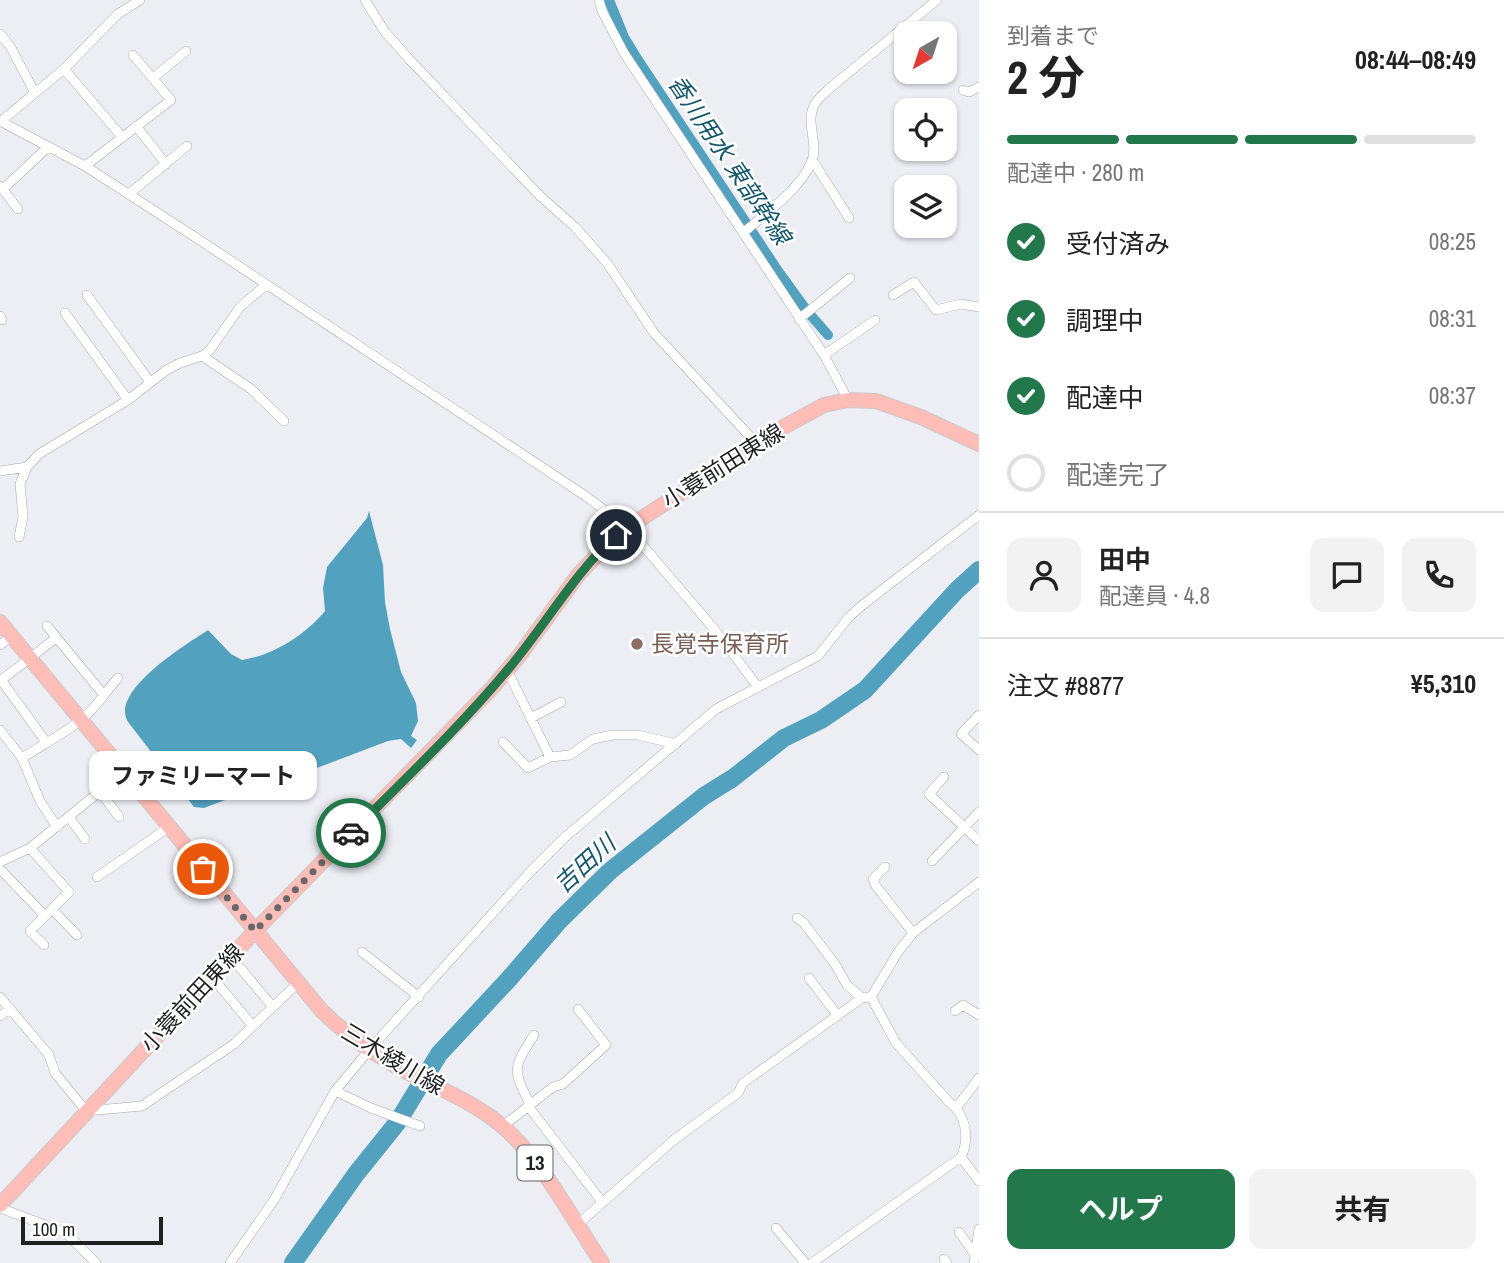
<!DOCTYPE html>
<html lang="ja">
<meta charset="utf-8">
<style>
:root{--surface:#fff;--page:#f2f2f2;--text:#222;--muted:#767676;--line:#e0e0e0;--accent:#23784b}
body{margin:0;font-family:"Archivo Narrow","Noto Sans JP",sans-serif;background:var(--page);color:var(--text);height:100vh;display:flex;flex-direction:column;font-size:26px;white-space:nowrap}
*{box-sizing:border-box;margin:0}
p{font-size:23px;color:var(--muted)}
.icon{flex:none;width:38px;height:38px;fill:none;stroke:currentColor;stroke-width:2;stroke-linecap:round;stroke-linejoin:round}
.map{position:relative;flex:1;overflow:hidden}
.drawer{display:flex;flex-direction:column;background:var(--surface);width:525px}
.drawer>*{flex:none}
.needle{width:46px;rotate:219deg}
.buttons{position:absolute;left:894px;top:21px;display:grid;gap:14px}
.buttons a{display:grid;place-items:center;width:63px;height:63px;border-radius:14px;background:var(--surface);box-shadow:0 2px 5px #0004;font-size:35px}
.scale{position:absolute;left:21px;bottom:18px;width:142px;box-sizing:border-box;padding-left:7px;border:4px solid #1f2022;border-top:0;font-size:19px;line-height:24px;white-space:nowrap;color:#1f2022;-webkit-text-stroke:5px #fff;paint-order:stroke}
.pin{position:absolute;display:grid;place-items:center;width:60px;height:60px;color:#fff;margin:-30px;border:4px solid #fff;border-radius:50%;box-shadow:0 2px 7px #0007}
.courier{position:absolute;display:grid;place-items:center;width:70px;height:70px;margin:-35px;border:5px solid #23784b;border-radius:50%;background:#fff;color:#222;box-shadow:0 2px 9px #0007}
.bubble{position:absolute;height:49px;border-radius:14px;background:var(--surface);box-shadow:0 2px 5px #0004;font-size:23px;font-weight:700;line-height:49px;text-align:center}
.summary em{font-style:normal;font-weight:700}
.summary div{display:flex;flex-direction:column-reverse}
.summary{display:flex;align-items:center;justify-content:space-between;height:119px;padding:0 28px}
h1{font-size:46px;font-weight:700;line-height:52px}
.bar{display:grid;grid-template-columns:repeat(4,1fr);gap:10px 7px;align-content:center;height:84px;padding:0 28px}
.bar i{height:9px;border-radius:5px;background:var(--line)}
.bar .active{background:var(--accent)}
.bar p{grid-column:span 4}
.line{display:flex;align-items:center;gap:18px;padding:0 28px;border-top:2px solid var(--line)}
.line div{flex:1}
.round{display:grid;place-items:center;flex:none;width:74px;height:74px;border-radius:14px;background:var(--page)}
ol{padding:0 28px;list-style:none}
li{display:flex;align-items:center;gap:21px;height:77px}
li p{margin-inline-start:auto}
li .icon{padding:7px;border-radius:50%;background:var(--accent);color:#fff;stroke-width:4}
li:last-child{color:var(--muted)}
li i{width:38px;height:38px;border:4px solid var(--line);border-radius:50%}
.cta{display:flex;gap:14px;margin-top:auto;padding:14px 28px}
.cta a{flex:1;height:80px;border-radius:14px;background:var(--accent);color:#fff;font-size:28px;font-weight:700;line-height:80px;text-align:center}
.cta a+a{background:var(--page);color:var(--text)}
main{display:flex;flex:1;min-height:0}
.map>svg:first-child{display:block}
.water{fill:#52a2bf}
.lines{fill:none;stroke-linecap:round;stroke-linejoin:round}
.canal{stroke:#52a2bf;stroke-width:10}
.river{stroke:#52a2bf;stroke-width:18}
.minor-casing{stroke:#a8aaaf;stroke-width:10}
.primary-casing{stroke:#c9c9ca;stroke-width:16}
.minor{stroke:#fff;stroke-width:9}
.primary{stroke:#febdb6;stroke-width:14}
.done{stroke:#67686c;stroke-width:7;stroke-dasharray:0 12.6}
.route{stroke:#23784b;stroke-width:9}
.education-dot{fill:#8d6e63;stroke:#fff;stroke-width:2.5}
.labels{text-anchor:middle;stroke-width:5;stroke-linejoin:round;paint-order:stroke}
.shield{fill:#fff;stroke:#626364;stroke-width:2}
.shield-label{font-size:21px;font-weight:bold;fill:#1f2022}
.street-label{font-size:23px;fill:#1f2022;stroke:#fff}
.education-label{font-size:23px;fill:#785e54;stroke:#fff;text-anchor:start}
.water-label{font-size:24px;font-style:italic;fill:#14566b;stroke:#fff}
</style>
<main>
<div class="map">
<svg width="979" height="1263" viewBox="0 0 979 1263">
<rect width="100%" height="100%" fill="#eceef4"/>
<path class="water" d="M 369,511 L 383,565 L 385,602 L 390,629 L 401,672 L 416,703 L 418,721 L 411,736 L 417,740 L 411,748 L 401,739 L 388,741 L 235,799 L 233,797 L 204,808 L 194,807 L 128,722 C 109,691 187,644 208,630 L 231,654 L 242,660 C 274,655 305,635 325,611 L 323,588 L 327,567 L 367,518 Z"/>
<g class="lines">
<path class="canal" d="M 609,0 L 624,37 L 638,60 L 778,271 L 807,311 L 828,335"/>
<path class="river" d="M 293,1263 L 356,1174 L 397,1123 L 439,1054 L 508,980 L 559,921 L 610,871 L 704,796 L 733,778 L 784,738 L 821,720 L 865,690 L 957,590 L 979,570"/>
<defs>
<path id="minor" d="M 365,0 L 385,32 L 409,59 L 540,196 L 575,227 L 607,263 L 654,333 L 757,444
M 599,0 L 602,11 L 624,53 L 824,355 L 848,400
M 0,34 L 10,46 L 35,93
M 64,69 L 122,137
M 153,78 L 186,51
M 963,90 L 969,92 L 979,87
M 0,121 L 85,166 L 195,237 L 587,497 L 627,527 L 715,630 L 758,687
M 0,122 L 64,69 L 118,14 L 140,0
M 136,126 L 166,164
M 813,161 L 849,218
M 85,166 L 171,100 L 133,55
M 0,186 L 18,209
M 3,189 L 48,147
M 129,194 L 187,146
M 743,233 C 765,214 800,189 811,163 C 820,144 804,122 815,104 C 818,98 825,93 830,88 L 937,0
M 87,295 L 150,382
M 893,295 L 914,282 L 936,310 L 961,304 L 979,307
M 65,313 L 128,400
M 0,316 L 2,320
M 799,319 L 850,278
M 824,355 L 875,320
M 202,356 L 251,389 L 284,421
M 0,471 L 27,467
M 19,537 L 23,517 L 20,484 L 27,467 L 39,454 L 128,400 L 165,371 L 180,363 L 202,356 L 210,350 L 240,307 L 266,285
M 47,626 L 103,694
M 0,645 L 12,636
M 507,670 L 550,757
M 1,680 L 46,742
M 0,681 L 56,638
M 979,715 L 961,734 L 979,750
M 531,718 L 561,702
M 0,730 L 22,758 L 40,801 L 57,827
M 503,742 L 528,768 L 550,757 L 570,755 L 593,739 L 613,735 L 638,735 L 676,744
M 22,758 C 42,745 64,734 82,719 C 97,707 105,692 118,678
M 944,777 L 929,794 L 979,841
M 100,791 L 119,817
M 69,817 L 85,839
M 30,848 L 69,892 L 30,931 L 44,945
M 932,861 L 979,812
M 0,862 L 30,848 L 124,772
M 885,867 L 873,879 L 876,886 L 913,933
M 0,869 L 45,916
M 97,877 L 169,827
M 52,909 L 77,935
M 797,918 L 803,922 L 835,964 L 847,985 L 862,998
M 362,952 L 419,997
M 231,957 L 273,1007
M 212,977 L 252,1025
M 809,978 L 838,1016
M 0,997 L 49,1055 L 55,1073 L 86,1111 L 142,1106 L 234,1044 L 298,983
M 955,1011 L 963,1005 L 979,1015
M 0,1016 L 10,1009
M 335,1091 L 371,1108 L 420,1126
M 530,1104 C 512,1069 513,1068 534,1035
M 528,1106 L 602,1202
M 957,1107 L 979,1078
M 503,1126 L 553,1087 L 563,1084 L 606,1045 L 578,1009
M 961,1157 L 979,1181
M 0,1208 L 66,1233 L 96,1263
M 577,1225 L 675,1139 L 738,1093 L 743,1083 L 862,998 L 871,997 L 898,952 L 913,933 L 979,882
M 776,1228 L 805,1263
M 959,1232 L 975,1255
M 944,1259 L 947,1263
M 230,1263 L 274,1200 L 335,1091 L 369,1050 L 530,872 L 564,838 L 716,709 L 818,656 L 849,617 L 860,607 L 979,515
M 812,1263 L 961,1157 C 970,1138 966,1114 949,1102 L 896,1043 L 871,997
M 974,1263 L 979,1229"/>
<path id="primary" d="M 0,622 L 321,1010 C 345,1034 372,1053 403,1070 C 433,1086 465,1098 492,1118 C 537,1150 571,1217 602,1263
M 0,1205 L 255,931 L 493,687 L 519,656 L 579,574 L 616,535 L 778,430 L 824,405 L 848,400 L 876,401 L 921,417 L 979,444"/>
</defs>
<use href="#minor" class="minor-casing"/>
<use href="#primary" class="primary-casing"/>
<use href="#minor" class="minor"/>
<use href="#primary" class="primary"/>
</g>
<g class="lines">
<path class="done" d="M 203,869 L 255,931 L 351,833"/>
<path class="route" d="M 351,833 C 405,779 461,726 510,667 C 546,624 574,574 616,535"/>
</g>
<circle class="education-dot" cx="637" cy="644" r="7"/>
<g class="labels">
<rect class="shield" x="517.5" y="1145.5" width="35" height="35" rx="5"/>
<g class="shield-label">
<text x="535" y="1170">13</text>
</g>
<g class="street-label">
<text transform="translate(723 466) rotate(-32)" y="8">小蓑前田東線</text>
<text transform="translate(192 998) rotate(-47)" y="8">小蓑前田東線</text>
<text transform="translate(393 1059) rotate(31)" y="8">三木綾川線</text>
</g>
<g class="education-label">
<text x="651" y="652">長覚寺保育所</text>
</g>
<g class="water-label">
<text transform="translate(729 160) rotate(56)" y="8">香川用水 東部幹線</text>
<text transform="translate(585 864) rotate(-42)" y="8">吉田川</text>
</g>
</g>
</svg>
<div class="buttons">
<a><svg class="needle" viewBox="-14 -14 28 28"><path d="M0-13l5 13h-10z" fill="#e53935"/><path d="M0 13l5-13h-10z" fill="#767676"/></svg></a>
<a><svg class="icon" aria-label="locate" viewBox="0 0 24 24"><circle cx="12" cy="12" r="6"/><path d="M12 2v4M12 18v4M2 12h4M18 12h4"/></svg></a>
<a><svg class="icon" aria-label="layers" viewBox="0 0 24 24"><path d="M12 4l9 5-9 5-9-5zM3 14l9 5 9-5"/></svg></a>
</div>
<div class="scale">100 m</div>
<div class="pin" style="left:203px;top:869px;background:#ea580c"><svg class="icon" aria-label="bag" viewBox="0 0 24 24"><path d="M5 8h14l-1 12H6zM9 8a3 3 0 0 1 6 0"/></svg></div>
<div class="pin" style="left:616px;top:535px;background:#1f2937"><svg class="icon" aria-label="home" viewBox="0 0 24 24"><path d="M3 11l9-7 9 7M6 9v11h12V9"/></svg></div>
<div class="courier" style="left:351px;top:833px"><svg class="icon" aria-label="car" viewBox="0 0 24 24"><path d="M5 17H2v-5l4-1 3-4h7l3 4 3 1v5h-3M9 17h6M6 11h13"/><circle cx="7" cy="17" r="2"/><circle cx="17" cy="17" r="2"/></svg></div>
<div class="bubble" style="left:89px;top:751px;width:228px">ファミリーマート</div>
</div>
<section class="drawer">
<div class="summary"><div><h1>2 分</h1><p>到着まで</p></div><em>08:44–08:49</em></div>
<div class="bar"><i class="active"></i><i class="active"></i><i class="active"></i><i></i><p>配達中 · 280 m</p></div>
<ol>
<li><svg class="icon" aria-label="check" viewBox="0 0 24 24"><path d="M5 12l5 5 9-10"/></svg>受付済み<p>08:25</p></li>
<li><svg class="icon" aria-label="check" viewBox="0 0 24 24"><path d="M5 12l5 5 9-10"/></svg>調理中<p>08:31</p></li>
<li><svg class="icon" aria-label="check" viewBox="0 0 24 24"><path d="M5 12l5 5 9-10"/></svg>配達中<p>08:37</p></li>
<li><i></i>配達完了</li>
</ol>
<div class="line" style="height:126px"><a class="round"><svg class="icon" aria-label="person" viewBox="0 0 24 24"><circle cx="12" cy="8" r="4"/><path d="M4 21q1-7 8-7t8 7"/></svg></a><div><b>田中</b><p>配達員 · 4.8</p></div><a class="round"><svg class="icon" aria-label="chat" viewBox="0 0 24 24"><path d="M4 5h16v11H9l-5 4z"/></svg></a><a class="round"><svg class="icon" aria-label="phone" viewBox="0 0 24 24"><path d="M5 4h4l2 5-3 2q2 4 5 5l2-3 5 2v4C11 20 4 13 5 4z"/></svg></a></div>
<div class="line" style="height:91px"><div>注文 #8877</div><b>¥5,310</b></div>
<div class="cta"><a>ヘルプ</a><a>共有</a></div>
</section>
</main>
